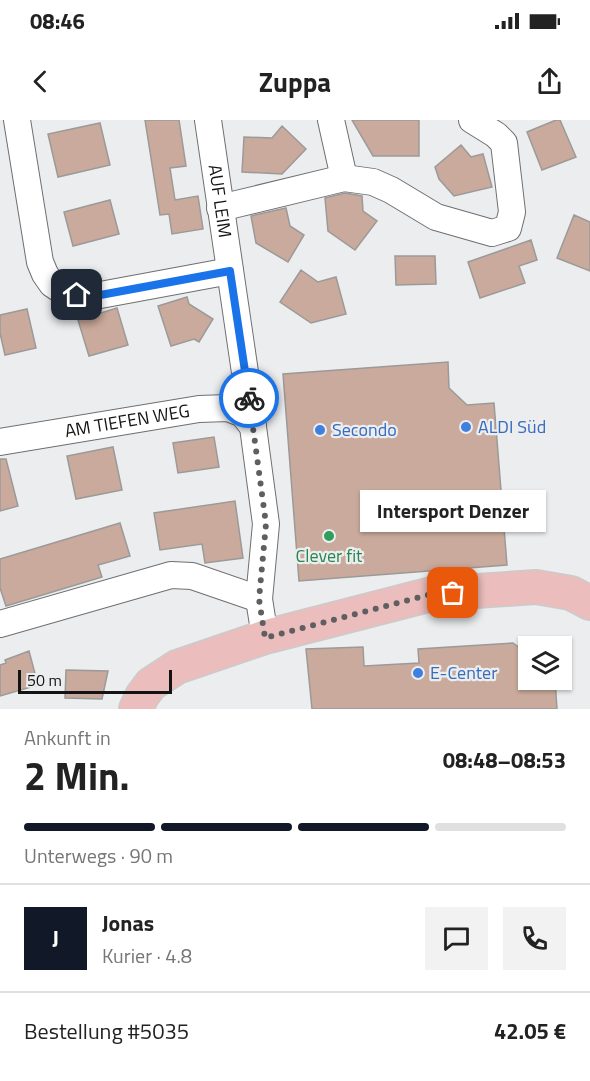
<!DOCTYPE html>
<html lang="de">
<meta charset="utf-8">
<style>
:root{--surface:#fff;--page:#f2f2f2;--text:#222;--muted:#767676;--line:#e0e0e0;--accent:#111827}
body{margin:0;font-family:"Titillium Web",sans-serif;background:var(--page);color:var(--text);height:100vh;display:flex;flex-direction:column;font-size:22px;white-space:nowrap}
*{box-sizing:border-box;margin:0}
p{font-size:20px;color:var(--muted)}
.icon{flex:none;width:33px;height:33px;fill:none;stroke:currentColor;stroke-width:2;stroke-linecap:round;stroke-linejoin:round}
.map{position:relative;height:589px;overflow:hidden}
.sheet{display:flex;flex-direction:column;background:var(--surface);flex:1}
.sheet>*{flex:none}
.tools{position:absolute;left:518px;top:516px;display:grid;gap:12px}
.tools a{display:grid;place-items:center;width:54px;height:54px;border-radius:0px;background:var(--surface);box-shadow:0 2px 4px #0004;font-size:30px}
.scale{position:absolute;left:18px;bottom:15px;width:154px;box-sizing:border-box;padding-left:6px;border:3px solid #131314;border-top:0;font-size:16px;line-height:21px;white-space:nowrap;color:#131314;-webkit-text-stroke:4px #ecedef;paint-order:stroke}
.pin{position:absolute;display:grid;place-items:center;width:51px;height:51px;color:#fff;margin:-26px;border-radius:12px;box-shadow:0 3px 9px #0006}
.courier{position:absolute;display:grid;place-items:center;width:60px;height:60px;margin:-30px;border:4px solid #1a73e8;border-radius:50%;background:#fff;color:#222;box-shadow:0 2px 8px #0007}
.bubble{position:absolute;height:42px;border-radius:0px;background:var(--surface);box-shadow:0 2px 4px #0004;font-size:20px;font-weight:700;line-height:42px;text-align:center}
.overview em{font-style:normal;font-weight:700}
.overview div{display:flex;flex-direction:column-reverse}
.overview{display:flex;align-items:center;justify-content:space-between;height:102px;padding:0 24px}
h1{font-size:39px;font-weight:700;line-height:45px}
.bar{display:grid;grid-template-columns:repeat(4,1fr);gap:9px 6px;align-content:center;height:72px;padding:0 24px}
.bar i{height:8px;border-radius:4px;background:var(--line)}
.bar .on{background:var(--accent)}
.bar p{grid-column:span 4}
.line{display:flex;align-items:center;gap:15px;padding:0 24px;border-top:2px solid var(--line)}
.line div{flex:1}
.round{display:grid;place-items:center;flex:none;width:63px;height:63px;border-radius:0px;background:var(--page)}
.status{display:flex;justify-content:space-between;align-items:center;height:42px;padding:0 30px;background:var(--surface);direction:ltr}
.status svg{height:16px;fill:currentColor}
header{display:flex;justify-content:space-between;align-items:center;height:78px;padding:0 24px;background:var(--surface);font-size:27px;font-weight:700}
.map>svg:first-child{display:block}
.building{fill:#caaa9c;stroke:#9b9a99;stroke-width:1.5}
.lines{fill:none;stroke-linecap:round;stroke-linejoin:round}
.minor-casing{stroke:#6e6f71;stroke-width:28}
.major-casing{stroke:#cbcbcb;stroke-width:36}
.minor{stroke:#fff;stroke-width:26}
.major{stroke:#ebbdbc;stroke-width:33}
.done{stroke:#5f5f61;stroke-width:6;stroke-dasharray:0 10.8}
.route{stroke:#1a73e8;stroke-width:8}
.shop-dot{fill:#3f7fe0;stroke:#ecedef;stroke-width:2}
.leisure-dot{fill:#2e9e5b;stroke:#ecedef;stroke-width:2}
.labels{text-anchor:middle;stroke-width:4.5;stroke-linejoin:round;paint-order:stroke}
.street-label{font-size:18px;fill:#131314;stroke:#ecedef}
.shop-label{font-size:18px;fill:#366cbe;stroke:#ecedef;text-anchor:start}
.leisure-label{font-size:18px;fill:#27864d;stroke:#ecedef}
</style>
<div class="status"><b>08:46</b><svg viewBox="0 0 49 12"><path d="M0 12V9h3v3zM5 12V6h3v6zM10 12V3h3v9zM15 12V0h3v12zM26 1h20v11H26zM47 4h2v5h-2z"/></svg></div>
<header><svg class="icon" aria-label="back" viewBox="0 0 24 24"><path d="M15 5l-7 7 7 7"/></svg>Zuppa<svg class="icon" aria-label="share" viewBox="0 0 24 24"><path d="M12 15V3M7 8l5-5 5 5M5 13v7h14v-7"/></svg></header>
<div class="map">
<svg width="590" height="589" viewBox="0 0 590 589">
<rect width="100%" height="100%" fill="#ecedef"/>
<path class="building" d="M 145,0 L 179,0 L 186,46 L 170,48 L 175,80 L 198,76 L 203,109 L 172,114 L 169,94 L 160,95 Z
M 352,0 L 419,0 L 419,36 L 373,36 Z
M 556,0 L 560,0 L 576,37 L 542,50 L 527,12 Z
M 100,3 L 110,45 L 58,57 L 48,14 Z
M 282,6 L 306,29 L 282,54 L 242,52 L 244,17 L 272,18 Z
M 461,25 L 471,37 L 483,34 L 492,67 L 454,76 L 439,59 L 435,47 Z
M 345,73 L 362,76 L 363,91 L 377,101 L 355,130 L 328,111 L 325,78 Z
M 110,80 L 119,114 L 73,126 L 64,92 Z
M 286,88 L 290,106 L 304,115 L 288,142 L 256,123 L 251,96 Z
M 574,95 L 590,102 L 590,151 L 557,138 Z
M 531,120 L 537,140 L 519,146 L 525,163 L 480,178 L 468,142 Z
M 395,136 L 435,136 L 436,164 L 396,165 Z
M 301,150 L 318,162 L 336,157 L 346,194 L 311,203 L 280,182 Z
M 187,177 L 189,184 L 213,199 L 199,222 L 194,219 L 171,226 L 158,186 Z
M 117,188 L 128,225 L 89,236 L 78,200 Z
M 27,189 L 36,228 L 5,235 L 0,213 L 0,195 Z
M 448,242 L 449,268 L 467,285 L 494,283 L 507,445 L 299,461 L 283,254 Z
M 214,317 L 219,347 L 178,353 L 173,323 Z
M 113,327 L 122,370 L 76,379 L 67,336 Z
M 0,339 L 6,339 L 18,386 L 0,391 Z
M 235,381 L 243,438 L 205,443 L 202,424 L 160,430 L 154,393 Z
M 120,403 L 130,436 L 98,445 L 102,457 L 6,486 L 0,468 L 0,439 Z
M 513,523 L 528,534 L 528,560 L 555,560 L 557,589 L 312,589 L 306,529 L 363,527 L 364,546 L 419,543 L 418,529 Z
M 29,531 L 38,565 L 0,576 L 0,545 L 6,543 L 5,540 Z
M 66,550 L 108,551 L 102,579 L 65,578 Z"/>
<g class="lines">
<defs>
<g id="minor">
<path d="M 17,0 L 40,142 L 45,154 L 52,164 L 64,172 L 95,176 L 230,151"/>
<path id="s1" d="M 208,0 L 253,307"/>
<path d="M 331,0 L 344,58"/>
<path d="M 220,88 L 344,58 L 373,62 L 391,70 L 436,97 L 492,113 L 508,108 L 512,92 L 504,23 L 496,15 L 472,0"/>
<path id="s2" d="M 0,322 L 199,289 L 228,288 L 243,294 L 253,307 L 266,404 L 259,479 L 265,517"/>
<path d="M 0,504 L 171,455 L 192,456 L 259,479"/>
</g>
<path id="major" d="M 136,589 L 142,576 L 151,564 L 177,547 L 265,517 L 432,474 L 536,467 L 571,473 L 590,483"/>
</defs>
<use href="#minor" class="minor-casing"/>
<use href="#major" class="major-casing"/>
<use href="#minor" class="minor"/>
<use href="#major" class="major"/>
</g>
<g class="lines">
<path class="done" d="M 249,278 L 266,404 L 259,479 L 265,518 L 432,474 L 453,473"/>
<path class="route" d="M 77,175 L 95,176 L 230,151 L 249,278"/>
</g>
<g class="shop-dot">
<circle cx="466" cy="307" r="6"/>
<circle cx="320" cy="310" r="6"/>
<circle cx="418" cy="553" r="6"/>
</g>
<circle class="leisure-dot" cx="329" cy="416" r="6"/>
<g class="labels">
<g class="street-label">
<text dy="6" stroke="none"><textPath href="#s1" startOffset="82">AUF LEIM</textPath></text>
<text dy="6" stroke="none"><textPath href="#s2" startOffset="129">AM TIEFEN WEG</textPath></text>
</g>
<g class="shop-label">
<text x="478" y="313">ALDI Süd</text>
<text x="332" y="316">Secondo</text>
<text x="430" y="559">E-Center</text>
</g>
<g class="leisure-label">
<text x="329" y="442">Clever fit</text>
</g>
</g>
</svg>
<div class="tools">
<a><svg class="icon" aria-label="layers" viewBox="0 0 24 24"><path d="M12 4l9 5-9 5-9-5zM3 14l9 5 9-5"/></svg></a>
</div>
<div class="scale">50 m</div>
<div class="pin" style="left:453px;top:473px;background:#ea580c"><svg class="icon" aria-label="bag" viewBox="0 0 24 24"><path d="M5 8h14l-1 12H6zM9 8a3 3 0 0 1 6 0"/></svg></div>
<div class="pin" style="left:77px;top:175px;background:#1f2937"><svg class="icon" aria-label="home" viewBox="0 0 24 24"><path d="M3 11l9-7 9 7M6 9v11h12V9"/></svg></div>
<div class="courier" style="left:249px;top:278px"><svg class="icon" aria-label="bike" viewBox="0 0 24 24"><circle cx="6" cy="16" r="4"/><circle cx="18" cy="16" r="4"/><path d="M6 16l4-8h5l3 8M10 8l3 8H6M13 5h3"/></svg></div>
<div class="bubble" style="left:360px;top:370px;width:186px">Intersport Denzer</div>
</div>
<section class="sheet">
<div class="overview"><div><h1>2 Min.</h1><p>Ankunft in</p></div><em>08:48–08:53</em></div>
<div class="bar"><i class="on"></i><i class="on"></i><i class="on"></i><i></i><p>Unterwegs · 90 m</p></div>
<div class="line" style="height:108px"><b class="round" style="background:var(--accent);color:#fff">J</b><div><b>Jonas</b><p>Kurier · 4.8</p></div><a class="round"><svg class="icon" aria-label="chat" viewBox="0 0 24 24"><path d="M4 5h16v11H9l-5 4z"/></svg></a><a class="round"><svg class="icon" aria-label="phone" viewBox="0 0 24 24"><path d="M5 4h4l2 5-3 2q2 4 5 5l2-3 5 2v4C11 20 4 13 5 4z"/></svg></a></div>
<div class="line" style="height:78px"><div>Bestellung #5035</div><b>42.05 €</b></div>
</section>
